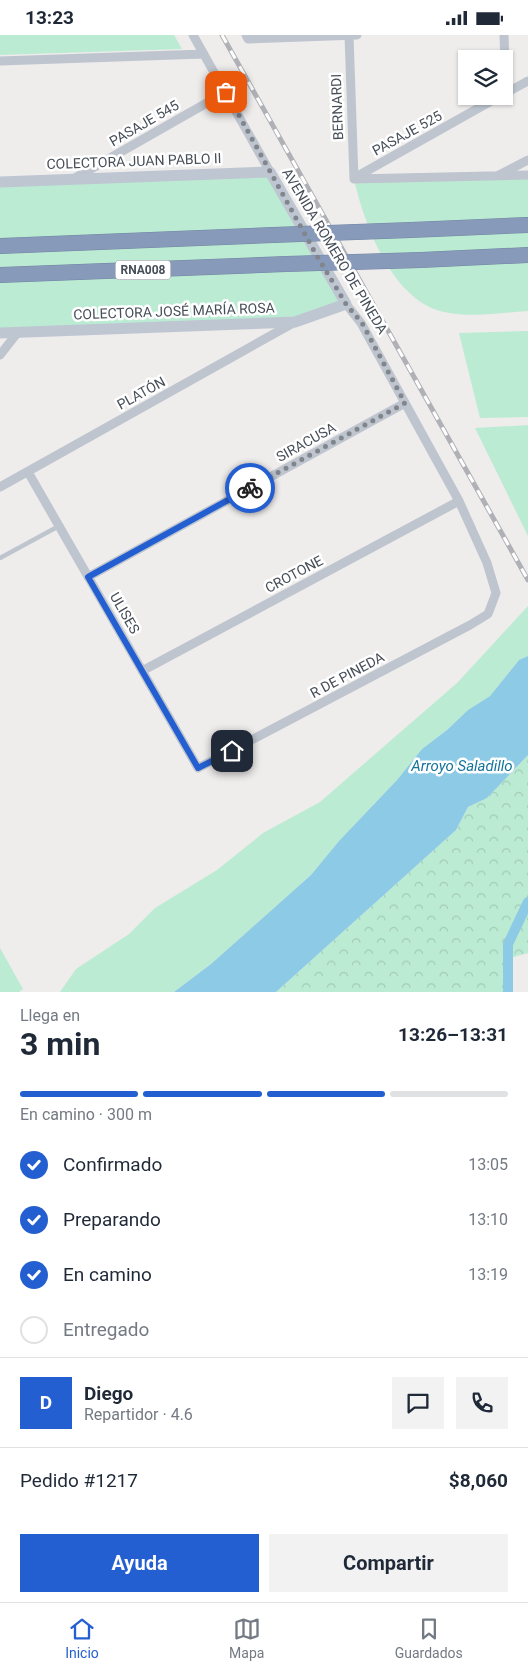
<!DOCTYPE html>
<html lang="es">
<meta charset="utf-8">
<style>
:root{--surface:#fff;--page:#f2f2f3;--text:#1f2937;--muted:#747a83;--line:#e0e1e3;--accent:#245fd1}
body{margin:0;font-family:Roboto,sans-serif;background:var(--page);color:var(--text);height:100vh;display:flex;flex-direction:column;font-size:19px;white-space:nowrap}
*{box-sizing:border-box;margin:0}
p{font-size:16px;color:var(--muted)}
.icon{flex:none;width:28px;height:28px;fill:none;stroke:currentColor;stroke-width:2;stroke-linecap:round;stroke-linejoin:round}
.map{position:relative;height:957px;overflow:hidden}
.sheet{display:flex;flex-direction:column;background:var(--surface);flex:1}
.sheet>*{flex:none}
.buttons{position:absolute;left:458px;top:15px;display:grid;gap:10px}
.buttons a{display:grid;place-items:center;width:55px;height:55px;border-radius:0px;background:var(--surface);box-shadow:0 1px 4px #0004;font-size:25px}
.pin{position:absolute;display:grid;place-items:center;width:42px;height:42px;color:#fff;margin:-21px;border-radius:10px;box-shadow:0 2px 8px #0006}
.courier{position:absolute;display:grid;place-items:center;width:50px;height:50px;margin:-25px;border:4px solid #245fd1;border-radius:50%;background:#fff;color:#222;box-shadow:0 1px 6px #0007}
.summary em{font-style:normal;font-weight:700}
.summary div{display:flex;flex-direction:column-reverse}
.summary{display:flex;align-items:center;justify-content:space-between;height:85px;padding:0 20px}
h1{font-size:32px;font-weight:700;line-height:38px}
.bar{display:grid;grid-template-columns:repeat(4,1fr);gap:8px 5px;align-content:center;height:60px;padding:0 20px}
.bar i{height:6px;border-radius:4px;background:var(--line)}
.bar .active{background:var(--accent)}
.bar p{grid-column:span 4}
.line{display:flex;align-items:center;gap:12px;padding:0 20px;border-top:1px solid var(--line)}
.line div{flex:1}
.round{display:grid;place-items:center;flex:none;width:52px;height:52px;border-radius:0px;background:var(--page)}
ol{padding:0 20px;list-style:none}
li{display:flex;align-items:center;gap:15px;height:55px}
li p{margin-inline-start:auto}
li .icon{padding:5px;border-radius:50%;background:var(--accent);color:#fff;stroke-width:4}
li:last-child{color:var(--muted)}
li i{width:28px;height:28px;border:2px solid var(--line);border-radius:50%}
.button{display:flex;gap:10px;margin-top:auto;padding:10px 20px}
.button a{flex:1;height:58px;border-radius:0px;background:var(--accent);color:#fff;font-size:20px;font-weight:700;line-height:58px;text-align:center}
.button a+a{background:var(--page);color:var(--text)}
.status{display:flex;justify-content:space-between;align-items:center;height:35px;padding:0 25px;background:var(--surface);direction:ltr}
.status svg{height:14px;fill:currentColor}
.dock{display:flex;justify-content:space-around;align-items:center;height:70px;border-top:1px solid var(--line);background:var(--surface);font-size:14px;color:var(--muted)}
.dock a{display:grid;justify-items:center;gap:2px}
.dock .active{color:var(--accent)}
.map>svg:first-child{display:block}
.green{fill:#bcebd3}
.forest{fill:url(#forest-crowns)}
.water{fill:#8ccae5}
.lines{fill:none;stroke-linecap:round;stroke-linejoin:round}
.canal{stroke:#8ccae5;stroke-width:10}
.motorway-casing{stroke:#7285a4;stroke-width:16}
.service{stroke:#bec5ce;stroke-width:4.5}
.minor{stroke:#bec5ce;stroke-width:9}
.secondary{stroke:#bec6d2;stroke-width:11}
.motorway{stroke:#879ab9;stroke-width:15}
.rail-casing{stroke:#afb1b6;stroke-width:5}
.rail{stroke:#fff;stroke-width:3;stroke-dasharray:9;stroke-linecap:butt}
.motorway-bridge-casing{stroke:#7285a4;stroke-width:16;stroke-linecap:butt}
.motorway-bridge{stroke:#879ab9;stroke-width:15}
.done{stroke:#81858c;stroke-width:5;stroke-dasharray:0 9}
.route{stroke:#245fd1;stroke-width:6}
.labels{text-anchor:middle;stroke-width:5;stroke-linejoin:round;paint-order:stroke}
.shield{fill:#fff;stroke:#7e838a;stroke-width:1}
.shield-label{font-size:12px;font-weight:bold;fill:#464e58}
.street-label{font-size:14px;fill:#464e58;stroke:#fff}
.water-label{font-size:15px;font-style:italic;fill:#15739c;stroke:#fff}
</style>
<div class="status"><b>13:23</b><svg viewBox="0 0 49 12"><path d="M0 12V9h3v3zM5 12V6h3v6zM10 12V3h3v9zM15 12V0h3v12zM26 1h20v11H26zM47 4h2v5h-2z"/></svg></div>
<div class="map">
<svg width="528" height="957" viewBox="0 0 528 957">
<defs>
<pattern id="forest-crowns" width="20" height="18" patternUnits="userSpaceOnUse" patternTransform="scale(1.25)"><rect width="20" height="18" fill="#bcebd3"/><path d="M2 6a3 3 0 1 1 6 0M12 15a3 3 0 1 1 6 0" fill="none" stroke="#a3cbb7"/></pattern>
</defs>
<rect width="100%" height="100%" fill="#efecec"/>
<path class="green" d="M 0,0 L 174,0 L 182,14 L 0,20 Z
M 270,137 L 346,269 L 295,287 L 0,298 L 0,147 Z
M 528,140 L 528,276 C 501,278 471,283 444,277 C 392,266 364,189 354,144 Z
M 528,296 L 528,382 L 480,383 L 459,298 Z
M 528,390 L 528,501 L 475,393 Z
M 528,571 L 528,621 L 519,625 L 490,661 L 468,675 L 447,695 L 422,714 L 397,745 L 339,806 L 311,840 L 211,929 L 174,957 L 60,957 L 76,934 L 129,899 L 155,873 L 217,835 L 263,798 L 320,767 L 457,648 Z
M 0,913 L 23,954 L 19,957 L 0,957 Z"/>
<path class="forest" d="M 528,720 L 528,918 L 510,923 L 508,957 L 276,957 L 456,795 L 468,772 L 487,763 Z"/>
<path class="water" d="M 528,621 L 528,720 L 487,763 L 468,772 L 456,795 L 276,957 L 174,957 L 211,929 L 311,840 L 339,806 L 397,745 L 422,714 L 447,695 L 468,675 L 490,661 L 519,625 Z"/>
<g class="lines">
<path class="canal" d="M 508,957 L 508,909 L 528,867"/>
<defs>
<path id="motorway" d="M 411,195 L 528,190
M 0,211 L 273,200
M 421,225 L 528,220
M 0,240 L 286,229"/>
</defs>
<use href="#motorway" class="motorway-casing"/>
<path class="service" d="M 0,523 L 59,491"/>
<path class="minor" d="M 193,0 L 270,137
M 246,0 L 248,4 L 357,0
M 349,0 L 354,144
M 504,0 L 506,58
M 0,26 L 204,19
M 504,59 L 528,46
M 499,140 L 528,125
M 356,142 L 500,61
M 75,143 L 226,57
M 354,144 L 528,140
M 0,320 L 18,297
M 28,437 L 198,733 L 470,590 L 488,579 L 496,558 L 487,528 L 459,466 L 361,288 L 346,269
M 0,452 L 295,287
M 88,542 L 405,368
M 142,636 L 459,466"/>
<path class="secondary" d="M 0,147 L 270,137 L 346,269 L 295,287 L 0,298"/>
<use href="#motorway" class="motorway"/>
<defs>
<path id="rail" d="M 222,0 L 528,545"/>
</defs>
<use href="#rail" class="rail-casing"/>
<use href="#rail" class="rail"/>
<defs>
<path id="motorway-bridge" d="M 273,200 L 411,195
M 286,229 L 421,225"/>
</defs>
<use href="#motorway-bridge" class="motorway-bridge-casing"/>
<use href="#motorway-bridge" class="motorway-bridge"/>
</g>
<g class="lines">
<path class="done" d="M 226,57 L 317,221 L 346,269 L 362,288 L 405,368 L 250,453"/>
<path class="route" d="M 232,716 L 198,733 L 88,542 L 250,453"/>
</g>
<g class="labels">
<rect class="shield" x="115.5" y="225.5" width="55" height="19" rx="4"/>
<g class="shield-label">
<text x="143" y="239">RNA008</text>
</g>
<g class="street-label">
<text transform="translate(337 72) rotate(-92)" y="5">BERNARDI</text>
<text transform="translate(144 88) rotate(-30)" y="5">PASAJE 545</text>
<text transform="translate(407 98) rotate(-29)" y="5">PASAJE 525</text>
<text transform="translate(134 126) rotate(-2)" y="5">COLECTORA JUAN PABLO II</text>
<text transform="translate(335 216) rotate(59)" y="5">AVENIDA ROMERO DE PINEDA</text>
<text transform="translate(174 276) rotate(-2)" y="5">COLECTORA JOSÉ MARÍA ROSA</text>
<text transform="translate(141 358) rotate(-29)" y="5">PLATÓN</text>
<text transform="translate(306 407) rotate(-29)" y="5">SIRACUSA</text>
<text transform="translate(294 539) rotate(-28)" y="5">CROTONE</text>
<text transform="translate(125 578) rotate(60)" y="5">ULISES</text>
<text transform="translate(347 640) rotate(-28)" y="5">R DE PINEDA</text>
</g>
<g class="water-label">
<text x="462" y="736">Arroyo Saladillo</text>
</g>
</g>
</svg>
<div class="buttons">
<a><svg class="icon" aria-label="layers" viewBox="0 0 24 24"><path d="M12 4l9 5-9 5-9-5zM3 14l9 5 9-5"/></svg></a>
</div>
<div class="pin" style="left:226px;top:57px;background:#ea580c"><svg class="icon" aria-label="bag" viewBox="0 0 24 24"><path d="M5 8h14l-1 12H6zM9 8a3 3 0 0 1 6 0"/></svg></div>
<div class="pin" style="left:232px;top:716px;background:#1f2937"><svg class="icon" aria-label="home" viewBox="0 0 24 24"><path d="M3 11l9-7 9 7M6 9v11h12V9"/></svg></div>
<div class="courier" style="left:250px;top:453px"><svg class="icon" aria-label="bike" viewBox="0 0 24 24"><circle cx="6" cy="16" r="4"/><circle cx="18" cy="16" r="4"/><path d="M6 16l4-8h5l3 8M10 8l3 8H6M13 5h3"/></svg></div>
</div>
<section class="sheet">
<div class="summary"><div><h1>3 min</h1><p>Llega en</p></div><em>13:26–13:31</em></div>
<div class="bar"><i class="active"></i><i class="active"></i><i class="active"></i><i></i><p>En camino · 300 m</p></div>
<ol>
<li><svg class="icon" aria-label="check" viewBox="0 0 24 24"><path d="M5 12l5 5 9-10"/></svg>Confirmado<p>13:05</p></li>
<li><svg class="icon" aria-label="check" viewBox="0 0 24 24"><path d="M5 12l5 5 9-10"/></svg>Preparando<p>13:10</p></li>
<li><svg class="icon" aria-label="check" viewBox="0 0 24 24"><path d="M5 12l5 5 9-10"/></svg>En camino<p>13:19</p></li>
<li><i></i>Entregado</li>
</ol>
<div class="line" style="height:90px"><b class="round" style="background:var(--accent);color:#fff">D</b><div><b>Diego</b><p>Repartidor · 4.6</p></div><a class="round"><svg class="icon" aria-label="chat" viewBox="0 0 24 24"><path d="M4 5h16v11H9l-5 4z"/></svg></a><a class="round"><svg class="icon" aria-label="phone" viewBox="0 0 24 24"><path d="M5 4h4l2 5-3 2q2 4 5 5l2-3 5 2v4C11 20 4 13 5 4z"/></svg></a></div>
<div class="line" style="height:65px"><div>Pedido #1217</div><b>$8,060</b></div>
<div class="button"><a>Ayuda</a><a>Compartir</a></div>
</section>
<nav class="dock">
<a class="active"><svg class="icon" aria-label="home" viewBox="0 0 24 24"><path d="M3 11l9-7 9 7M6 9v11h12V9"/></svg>Inicio</a>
<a><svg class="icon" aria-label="map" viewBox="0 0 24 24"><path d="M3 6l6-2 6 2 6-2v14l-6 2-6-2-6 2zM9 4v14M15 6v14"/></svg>Mapa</a>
<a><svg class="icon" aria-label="saved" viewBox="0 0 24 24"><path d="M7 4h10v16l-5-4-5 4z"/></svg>Guardados</a>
</nav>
